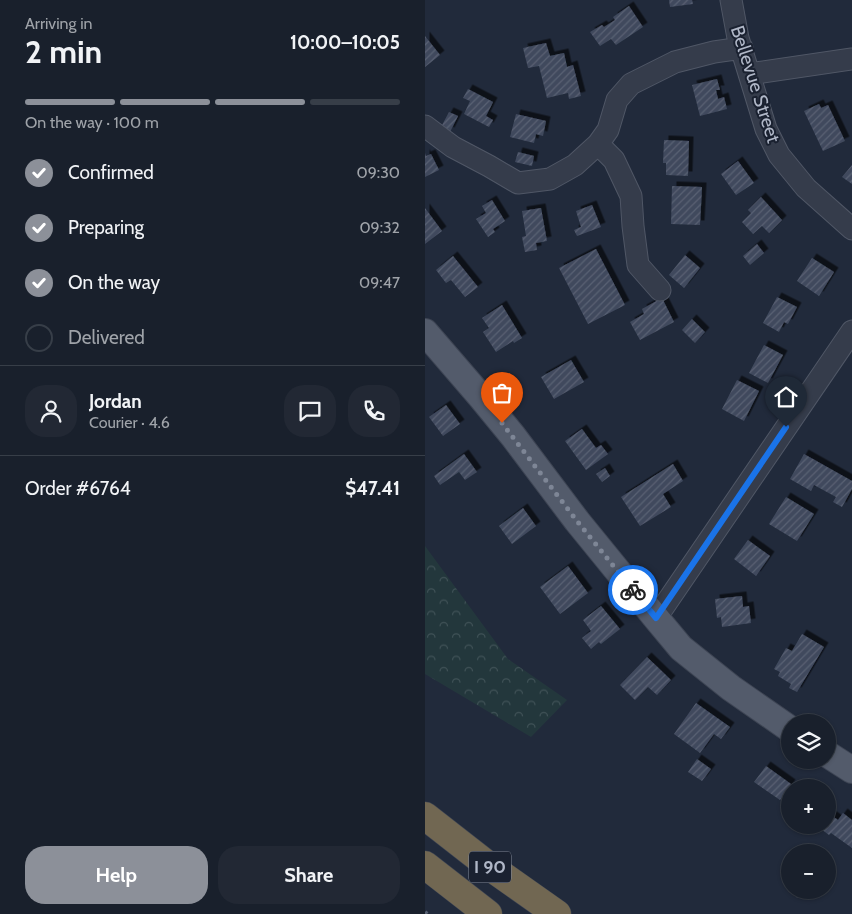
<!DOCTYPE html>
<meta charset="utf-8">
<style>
:root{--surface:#19202c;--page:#222834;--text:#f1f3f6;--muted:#9fa3a9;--line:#373e48;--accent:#8c9099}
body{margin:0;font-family:Cabin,sans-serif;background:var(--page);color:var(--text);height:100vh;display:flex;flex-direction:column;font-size:19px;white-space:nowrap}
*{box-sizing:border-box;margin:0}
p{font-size:16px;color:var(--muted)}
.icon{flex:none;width:28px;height:28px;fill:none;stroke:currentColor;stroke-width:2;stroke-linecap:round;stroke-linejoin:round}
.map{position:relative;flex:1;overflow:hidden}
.panel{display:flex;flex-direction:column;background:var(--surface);width:425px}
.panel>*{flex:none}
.fabs{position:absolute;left:356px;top:714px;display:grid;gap:10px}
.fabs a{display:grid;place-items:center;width:55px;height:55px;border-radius:50%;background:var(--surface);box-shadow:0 1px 4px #0004,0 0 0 1px var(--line);font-size:25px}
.pin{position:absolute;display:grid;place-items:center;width:42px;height:42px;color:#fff;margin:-51px -21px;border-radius:50% 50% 50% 0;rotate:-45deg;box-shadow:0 0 5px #0007}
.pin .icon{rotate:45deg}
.courier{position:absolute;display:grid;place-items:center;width:50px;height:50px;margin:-25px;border:4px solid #1a73e8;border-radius:50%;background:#fff;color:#222;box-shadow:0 1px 6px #0007}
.summary em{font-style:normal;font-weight:700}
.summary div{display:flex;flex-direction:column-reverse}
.summary{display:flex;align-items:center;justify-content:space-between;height:85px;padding:0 25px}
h1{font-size:32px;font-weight:700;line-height:38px}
.bar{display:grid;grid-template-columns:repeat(4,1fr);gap:8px 5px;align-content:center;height:60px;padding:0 25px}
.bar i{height:6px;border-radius:4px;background:var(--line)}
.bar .current{background:var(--accent)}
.bar p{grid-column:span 4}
.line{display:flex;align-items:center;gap:12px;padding:0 25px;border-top:1px solid var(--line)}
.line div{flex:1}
.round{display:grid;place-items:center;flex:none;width:52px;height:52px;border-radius:20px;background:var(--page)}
ol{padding:0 25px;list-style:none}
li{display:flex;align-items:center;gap:15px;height:55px}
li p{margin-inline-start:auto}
li .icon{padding:5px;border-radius:50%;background:var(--accent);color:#fff;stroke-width:4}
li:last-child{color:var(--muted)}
li i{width:28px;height:28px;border:2px solid var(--line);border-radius:50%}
.button{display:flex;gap:10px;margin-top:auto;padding:10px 25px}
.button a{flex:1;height:58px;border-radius:20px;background:var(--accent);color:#fff;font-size:20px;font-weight:700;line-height:58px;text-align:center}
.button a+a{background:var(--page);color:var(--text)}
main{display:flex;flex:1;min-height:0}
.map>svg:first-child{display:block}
.forest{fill:url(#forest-crowns)}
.building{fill:url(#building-hatch);filter:url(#shadow)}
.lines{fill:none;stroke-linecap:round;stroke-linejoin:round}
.minor-casing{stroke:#505766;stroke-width:23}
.major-casing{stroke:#3e4554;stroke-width:28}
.highway-casing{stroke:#3d4453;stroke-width:29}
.minor{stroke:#353c4b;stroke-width:21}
.major{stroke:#535b6b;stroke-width:26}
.highway{stroke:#716752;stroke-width:28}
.rail{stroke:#576072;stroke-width:4;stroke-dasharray:5 5;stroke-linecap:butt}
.done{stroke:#7e8696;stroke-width:5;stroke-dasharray:0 9}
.route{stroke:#1a73e8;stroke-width:6}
.labels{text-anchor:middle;stroke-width:4;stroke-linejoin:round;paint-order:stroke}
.shield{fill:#1a2130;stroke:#838a9a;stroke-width:1}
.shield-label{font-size:18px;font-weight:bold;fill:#b0b7c7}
.street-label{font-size:19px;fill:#b0b7c7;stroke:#1a2130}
</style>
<main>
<section class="panel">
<div class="summary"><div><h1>2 min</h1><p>Arriving in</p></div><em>10:00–10:05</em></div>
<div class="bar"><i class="current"></i><i class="current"></i><i class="current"></i><i></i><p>On the way · 100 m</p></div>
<ol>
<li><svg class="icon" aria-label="check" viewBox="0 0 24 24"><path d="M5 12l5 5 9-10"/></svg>Confirmed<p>09:30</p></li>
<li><svg class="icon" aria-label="check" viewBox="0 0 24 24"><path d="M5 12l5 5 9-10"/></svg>Preparing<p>09:32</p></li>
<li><svg class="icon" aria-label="check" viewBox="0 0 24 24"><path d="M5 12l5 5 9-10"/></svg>On the way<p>09:47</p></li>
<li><i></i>Delivered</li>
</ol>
<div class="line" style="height:90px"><a class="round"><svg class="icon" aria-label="person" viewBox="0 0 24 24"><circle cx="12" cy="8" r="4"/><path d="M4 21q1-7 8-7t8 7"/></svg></a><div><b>Jordan</b><p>Courier · 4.6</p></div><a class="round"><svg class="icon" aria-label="chat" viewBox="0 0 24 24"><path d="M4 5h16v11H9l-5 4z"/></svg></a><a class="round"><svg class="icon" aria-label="phone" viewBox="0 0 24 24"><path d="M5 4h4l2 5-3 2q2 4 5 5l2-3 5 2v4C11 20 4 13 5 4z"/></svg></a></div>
<div class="line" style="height:65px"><div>Order #6764</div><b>$47.41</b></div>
<div class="button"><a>Help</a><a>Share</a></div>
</section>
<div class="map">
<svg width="427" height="914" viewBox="0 0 427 914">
<defs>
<pattern id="forest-crowns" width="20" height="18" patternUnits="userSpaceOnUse" patternTransform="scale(1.25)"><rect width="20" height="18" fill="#23373c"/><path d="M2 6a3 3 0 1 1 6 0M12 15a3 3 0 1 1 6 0" fill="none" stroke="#405257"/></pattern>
<pattern id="building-hatch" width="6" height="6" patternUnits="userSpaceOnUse" patternTransform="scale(1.25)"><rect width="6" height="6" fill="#40495d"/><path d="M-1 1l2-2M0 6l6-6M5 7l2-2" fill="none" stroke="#596173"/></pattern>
<filter id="shadow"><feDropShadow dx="4.5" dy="-4.5" stdDeviation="0" flood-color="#0009"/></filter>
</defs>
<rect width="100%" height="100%" fill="#212a3b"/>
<path class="forest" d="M 0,546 L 83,659 L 142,700 L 106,737 L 0,674 Z"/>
<path class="building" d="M 244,0 L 267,0 L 268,4 L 245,7 Z
M 204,6 L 218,27 L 191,45 L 186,39 L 175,46 L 165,32 L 177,25 L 179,27 L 190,20 L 188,17 Z
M 0,36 L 15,55 L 0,67 Z
M 121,43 L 125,56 L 139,53 L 142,67 L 148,65 L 156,96 L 144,99 L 143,93 L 122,98 L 114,66 L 103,68 L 98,48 Z
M 292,79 L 295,90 L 291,90 L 293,99 L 299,97 L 302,109 L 275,116 L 267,85 Z
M 43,89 L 68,102 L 61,116 L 68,120 L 64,127 L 39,114 L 45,101 L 38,98 Z
M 394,104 L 396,108 L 403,105 L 420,141 L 398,151 L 379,111 Z
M 24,112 L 33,116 L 25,132 L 16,127 Z
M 91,114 L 121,121 L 118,136 L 111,134 L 109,143 L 85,137 Z
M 239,140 L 264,141 L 263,176 L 241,175 L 241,163 L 238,163 Z
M 93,152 L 109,156 L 107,166 L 90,162 Z
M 0,153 L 1,156 L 6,154 L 14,170 L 0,177 Z
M 313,161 L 329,183 L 311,195 L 296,174 Z
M 427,165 L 427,184 L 417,177 Z
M 247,186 L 277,187 L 275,225 L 246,224 Z
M 336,197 L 357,220 L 344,233 L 337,226 L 328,234 L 317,222 L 326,213 L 323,210 Z
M 67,200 L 80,221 L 68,229 L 70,232 L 63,237 L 51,219 L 61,213 L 57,206 Z
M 167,205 L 176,227 L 152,236 L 149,230 L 156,227 L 151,211 Z
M 0,208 L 17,231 L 0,244 Z
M 116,208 L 122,241 L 111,243 L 112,250 L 100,252 L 97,237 L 101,236 L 97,211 Z
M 332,244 L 339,253 L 325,265 L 318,256 Z
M 171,249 L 200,305 L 163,324 L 134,268 Z
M 260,255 L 275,268 L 259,288 L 244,275 Z
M 28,256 L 53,287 L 40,297 L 26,280 L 21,283 L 11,270 Z
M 387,258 L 409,272 L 394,296 L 372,281 Z
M 352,297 L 372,307 L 363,324 L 359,322 L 354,332 L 338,323 Z
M 237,298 L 249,322 L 215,340 L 205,322 L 219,314 L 217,309 Z
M 77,305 L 97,338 L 89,343 L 88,341 L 71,352 L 58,332 L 64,328 L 57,318 Z
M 267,319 L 280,332 L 270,343 L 257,330 Z
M 339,345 L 358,355 L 343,383 L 324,373 Z
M 146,360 L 159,382 L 129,399 L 116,377 Z
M 312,380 L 334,391 L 319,421 L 297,409 Z
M 21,405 L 35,424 L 18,436 L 4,417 Z
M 157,429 L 171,448 L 176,445 L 183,454 L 161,470 L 140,441 Z
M 39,454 L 52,472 L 40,480 L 34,472 L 15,485 L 9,476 Z
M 379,454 L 427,481 L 427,489 L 417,507 L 408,502 L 411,497 L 389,485 L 386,491 L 365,479 Z
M 248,464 L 258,481 L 238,494 L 246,507 L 215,526 L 196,497 Z
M 180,468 L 185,476 L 177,482 L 171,474 Z
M 361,497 L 389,514 L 372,541 L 344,524 Z
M 98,508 L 111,526 L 87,544 L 74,526 Z
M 323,540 L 345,556 L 331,576 L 309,559 Z
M 143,566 L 163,593 L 135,614 L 115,587 Z
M 317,596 L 318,607 L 324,606 L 326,623 L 297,627 L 296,617 L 292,618 L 290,599 Z
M 176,606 L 195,629 L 176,644 L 174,642 L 166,649 L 157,638 L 166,631 L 158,620 Z
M 377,634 L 399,647 L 372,692 L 364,688 L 366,684 L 353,676 L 355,672 L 349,669 L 361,648 L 367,651 Z
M 222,657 L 246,680 L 232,695 L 223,687 L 210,700 L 195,685 Z
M 271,703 L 305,727 L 296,739 L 289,734 L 275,753 L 249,734 Z
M 272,759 L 286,769 L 277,781 L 263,772 Z
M 341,766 L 366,784 L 355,800 L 329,782 Z
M 418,813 L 427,820 L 427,848 L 406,833 L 404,835 L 396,829 L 398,825 L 402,825 L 402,819 L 406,815 L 413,820 Z
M 367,890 L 384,890 L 372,898 Z"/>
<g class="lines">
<defs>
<path id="minor" d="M 306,0 L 313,38 L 341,129 L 354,155 L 381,188 L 427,229
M 324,74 L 427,59
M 0,126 L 28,147 L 64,166 L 93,183 L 125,179 L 150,165 L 173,144 L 183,130 L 192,100 L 206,84 L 250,62 L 289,52 L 317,48
M 173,144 L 189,160 L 206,196 L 208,226 L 213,265 L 235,290
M 231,618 L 427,331"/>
<path id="major" d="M 0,332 L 56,397 L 88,436 L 152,521 L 231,618 L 256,648 L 306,688 L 365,729
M 402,754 L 427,770"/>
<path id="highway" d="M 0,816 L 64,866 L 132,914
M 0,865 L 63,914"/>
</defs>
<use href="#minor" class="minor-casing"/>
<use href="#major" class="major-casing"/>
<use href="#highway" class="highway-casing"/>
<use href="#minor" class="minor"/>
<use href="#major" class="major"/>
<use href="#highway" class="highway"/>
<path class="rail" d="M 0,912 L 2,914"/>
</g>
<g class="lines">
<path class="done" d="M 77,423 L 152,521 L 208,590"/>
<path class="route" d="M 208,590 L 231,618 L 361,427"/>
</g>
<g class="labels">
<rect class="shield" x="44" y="851.5" width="42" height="31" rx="4"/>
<g class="shield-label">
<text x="65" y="873">I 90</text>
</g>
<g class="street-label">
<text transform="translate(331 84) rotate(72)" y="7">Bellevue Street</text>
</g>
</g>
</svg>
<div class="fabs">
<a><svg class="icon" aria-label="layers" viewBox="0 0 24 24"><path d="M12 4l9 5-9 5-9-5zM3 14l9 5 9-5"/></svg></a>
<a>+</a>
<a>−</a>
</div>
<div class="pin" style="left:77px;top:423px;background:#ea580c"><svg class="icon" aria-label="bag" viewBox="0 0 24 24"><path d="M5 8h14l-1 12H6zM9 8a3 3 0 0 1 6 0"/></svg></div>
<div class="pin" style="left:361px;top:427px;background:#1f2937"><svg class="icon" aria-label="home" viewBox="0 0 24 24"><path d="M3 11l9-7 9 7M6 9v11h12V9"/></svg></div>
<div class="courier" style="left:208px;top:590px"><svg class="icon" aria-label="bike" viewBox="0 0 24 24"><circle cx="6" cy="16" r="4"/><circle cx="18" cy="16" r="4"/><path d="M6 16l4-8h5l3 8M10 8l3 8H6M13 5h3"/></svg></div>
</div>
</main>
